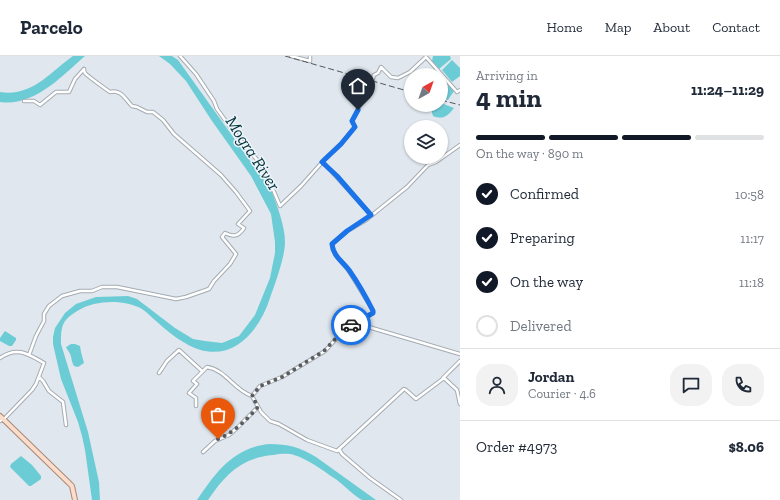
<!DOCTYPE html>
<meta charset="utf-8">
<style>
:root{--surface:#fff;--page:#f2f2f3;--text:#1f2937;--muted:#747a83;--line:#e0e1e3;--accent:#111827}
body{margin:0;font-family:"Zilla Slab",serif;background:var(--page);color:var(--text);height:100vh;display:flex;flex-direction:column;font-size:15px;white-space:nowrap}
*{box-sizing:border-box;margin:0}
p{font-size:13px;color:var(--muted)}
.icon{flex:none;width:22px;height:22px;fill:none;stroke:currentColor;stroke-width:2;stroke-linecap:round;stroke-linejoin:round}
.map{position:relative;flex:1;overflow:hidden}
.side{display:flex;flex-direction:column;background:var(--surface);width:320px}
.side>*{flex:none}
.needle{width:26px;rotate:40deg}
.tools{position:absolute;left:404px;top:12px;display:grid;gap:8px}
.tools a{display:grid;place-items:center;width:44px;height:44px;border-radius:50%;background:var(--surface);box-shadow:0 1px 3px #0004;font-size:20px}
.pin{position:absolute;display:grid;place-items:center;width:34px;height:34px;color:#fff;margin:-41px -17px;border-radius:50% 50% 50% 0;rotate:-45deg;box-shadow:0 0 4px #0007}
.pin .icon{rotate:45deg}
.courier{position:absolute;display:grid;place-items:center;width:40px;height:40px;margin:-20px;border:3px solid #1a73e8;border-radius:50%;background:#fff;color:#222;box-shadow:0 1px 5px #0007}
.overview em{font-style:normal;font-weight:800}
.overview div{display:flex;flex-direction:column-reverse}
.overview{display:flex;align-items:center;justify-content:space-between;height:68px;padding:0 16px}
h1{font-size:26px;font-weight:800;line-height:30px}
.bar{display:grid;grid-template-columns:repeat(4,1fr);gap:6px 4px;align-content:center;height:48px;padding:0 16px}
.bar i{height:5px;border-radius:3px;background:var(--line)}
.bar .active{background:var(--accent)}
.bar p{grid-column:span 4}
.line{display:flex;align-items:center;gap:10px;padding:0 16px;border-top:1px solid var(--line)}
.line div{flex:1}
.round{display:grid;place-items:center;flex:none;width:42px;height:42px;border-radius:16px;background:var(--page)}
ol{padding:0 16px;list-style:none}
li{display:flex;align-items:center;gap:12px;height:44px}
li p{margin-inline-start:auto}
li .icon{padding:4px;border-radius:50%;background:var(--accent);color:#fff;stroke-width:4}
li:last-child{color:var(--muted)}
li i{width:22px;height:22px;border:2px solid var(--line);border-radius:50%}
header{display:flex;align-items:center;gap:24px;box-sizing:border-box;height:56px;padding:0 20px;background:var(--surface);border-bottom:1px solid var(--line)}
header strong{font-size:19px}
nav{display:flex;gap:22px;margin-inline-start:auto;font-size:14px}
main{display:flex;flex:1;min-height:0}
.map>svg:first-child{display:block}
.water{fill:#6cccd6}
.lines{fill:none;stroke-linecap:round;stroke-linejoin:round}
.canal{stroke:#6cccd6;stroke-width:2.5}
.street-casing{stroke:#a4abb2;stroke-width:4.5}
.primary-casing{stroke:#a88875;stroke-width:6}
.street{stroke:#fff;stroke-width:2.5}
.primary{stroke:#fcddcb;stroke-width:4}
.rail{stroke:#55595d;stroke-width:1;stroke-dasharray:6 3;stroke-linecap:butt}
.done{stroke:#595d61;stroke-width:4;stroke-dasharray:0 7.2}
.route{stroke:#1a73e8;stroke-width:5}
.labels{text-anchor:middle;stroke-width:3;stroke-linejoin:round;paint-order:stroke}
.water-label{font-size:17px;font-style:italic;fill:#043439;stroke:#edf4fb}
</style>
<header>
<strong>Parcelo</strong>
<nav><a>Home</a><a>Map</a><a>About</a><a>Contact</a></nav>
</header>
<main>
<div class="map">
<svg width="460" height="444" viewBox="0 0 460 444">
<rect width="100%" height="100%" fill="#e0e7ee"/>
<path class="water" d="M 73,0 L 85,0 C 62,20 34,51 0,46 L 0,36 C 32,41 49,17 73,0 Z
M 159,0 L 172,0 L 178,4 L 271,134 C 277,149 285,170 285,186 C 285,201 275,228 270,242 C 258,280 226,312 185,287 C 174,281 165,273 156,265 C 152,262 147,256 142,253 C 125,243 95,244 79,254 C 62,264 61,269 61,288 L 88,376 L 99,426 L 100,444 L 92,444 L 85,394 L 82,380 L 78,366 L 61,323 L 53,288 L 53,281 L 55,272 L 65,257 L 76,248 L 96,241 L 128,240 L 137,243 L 175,272 L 193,283 L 205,285 L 222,287 L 239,280 L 255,259 L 270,222 L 275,197 L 275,186 L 271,158 L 251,120 L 212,65 L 186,25 L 170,8 Z
M 433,0 L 450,0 L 451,3 L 439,13 L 432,5 Z
M 452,4 L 460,12 L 460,20 L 452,26 L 442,14 Z
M 444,22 L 454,35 L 448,44 L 441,42 L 441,25 Z
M 441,47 L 454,52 C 448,60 443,64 433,60 L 430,49 L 441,49 Z
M 5,275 L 16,282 L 16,284 L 12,290 L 9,290 L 0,285 L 0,282 Z
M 71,288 L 75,288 L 80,290 L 81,296 L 84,307 L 78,311 L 74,310 C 71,305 72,302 70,298 C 69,295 67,294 66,291 Z
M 269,388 C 289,388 299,391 316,401 L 376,444 C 372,444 367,444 363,444 C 357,443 341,426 334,422 C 322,414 308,403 294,399 C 288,397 280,398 273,399 C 241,402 225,419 208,444 L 197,444 C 216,416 233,392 269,388 Z
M 21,400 L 32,409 L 41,420 L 41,423 L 31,430 L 29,430 L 10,411 L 11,408 Z"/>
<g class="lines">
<path class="canal" d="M 420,19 L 426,13
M 411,29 L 406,38 L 411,41"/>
<defs>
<path id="street" d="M 180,0 L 196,18 L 214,45 L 217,53 L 236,79 L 264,112 L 280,150 L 301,130 L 325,103 L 341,88 L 355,71 L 352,65 L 363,43 L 369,35 L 374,19 L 378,17 L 381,11 L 391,21 L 398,22 L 410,16 L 426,1 L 457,36 L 460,34
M 291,0 L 310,5 L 310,0
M 24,45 L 34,45 L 40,49 L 56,36 L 69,36 L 75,23 L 84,13 C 84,14 84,16 85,17 C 86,19 107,34 110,36 C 121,33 125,43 132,50 L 137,51 L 147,56 L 153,56 L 163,64 L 174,78 L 221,119 L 236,136 L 250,155 L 238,168 L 244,172 C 238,181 233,181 225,177 L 222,181 L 236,198 L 230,208 L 214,225 L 209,233 L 186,241 L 176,243 L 117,231 L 102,231 L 92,235 L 80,235 L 62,240 L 49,250 L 44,258 L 44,265 L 36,280 L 29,299
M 460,89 L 436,106 L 428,109 L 407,131 L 366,164 L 347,175 L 332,188 C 333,201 344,206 350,217 C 358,229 365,242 373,254 L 373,257 L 344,274 L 325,295 L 282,321 L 260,330 L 252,340 L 261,356 L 270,365 L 279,368 L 307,384 L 337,395 L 404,333 L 406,334 L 416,343 L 444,322 L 457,334 L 460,348
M 323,106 L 371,159
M 355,267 L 460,298
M 0,302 C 17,290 28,298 44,307 L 36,328 L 32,334 L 4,363 L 0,365
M 159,317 L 167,305 L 179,294 L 202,315
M 39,321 L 43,325 L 49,335 L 63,346 L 66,369
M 443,322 L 460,305
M 196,350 L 196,342 L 189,337 L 197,328 L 193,325 L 207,311 C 226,314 234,334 252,340
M 339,393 L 342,398 L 370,422 L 401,444
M 203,396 L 215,385 L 229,379 L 237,372 L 258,351"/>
<path id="primary" d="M 0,360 L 68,426 L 72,430 L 75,444"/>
</defs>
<use href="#street" class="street-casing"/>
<use href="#primary" class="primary-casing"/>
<use href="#street" class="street"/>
<use href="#primary" class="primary"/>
<path class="rail" d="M 285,0 L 411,36
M 441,44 L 460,49"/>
</g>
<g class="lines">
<path class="done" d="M 218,383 C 235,376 246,364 258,351 L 252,340 L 260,330 L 282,321 L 324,295 L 344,274 L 351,269"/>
<path class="route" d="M 351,269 L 373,257 L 373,255 C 366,241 358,227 349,214 C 342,205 333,200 332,188 L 347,175 L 371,159 L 337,120 L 322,106 L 341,88 L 355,71 L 352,65 L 358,54"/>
</g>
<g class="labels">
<g class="water-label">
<text transform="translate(253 97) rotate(57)" y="6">Mogra River</text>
</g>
</g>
</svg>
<div class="tools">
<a><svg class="needle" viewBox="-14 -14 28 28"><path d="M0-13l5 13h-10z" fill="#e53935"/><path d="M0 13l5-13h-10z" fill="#747a83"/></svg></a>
<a><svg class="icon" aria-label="layers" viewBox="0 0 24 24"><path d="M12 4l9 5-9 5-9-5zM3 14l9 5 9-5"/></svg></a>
</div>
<div class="pin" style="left:218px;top:383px;background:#ea580c"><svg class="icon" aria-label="bag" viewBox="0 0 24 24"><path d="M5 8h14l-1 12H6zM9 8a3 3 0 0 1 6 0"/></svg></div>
<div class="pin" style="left:358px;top:54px;background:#1f2937"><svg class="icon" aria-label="home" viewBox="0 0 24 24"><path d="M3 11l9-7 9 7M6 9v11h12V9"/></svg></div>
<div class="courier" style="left:351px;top:269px"><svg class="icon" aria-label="car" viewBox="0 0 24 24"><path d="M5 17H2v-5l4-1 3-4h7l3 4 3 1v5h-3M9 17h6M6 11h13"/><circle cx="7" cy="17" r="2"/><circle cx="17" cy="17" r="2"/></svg></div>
</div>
<section class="side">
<div class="overview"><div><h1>4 min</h1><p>Arriving in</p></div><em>11:24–11:29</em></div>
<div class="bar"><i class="active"></i><i class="active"></i><i class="active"></i><i></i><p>On the way · 890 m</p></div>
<ol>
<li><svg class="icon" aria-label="check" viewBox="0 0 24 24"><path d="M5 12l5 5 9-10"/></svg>Confirmed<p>10:58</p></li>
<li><svg class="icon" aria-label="check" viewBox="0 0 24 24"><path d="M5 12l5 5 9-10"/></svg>Preparing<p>11:17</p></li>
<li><svg class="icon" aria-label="check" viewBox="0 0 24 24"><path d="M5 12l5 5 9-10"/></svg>On the way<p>11:18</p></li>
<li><i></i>Delivered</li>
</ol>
<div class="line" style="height:72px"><a class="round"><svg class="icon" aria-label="person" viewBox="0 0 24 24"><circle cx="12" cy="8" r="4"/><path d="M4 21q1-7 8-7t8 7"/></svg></a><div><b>Jordan</b><p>Courier · 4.6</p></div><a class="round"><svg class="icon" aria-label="chat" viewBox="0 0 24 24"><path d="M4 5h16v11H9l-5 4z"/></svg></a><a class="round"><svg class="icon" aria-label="phone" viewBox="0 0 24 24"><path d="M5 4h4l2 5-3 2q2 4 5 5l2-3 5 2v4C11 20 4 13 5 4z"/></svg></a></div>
<div class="line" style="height:52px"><div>Order #4973</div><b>$8.06</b></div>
</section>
</main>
